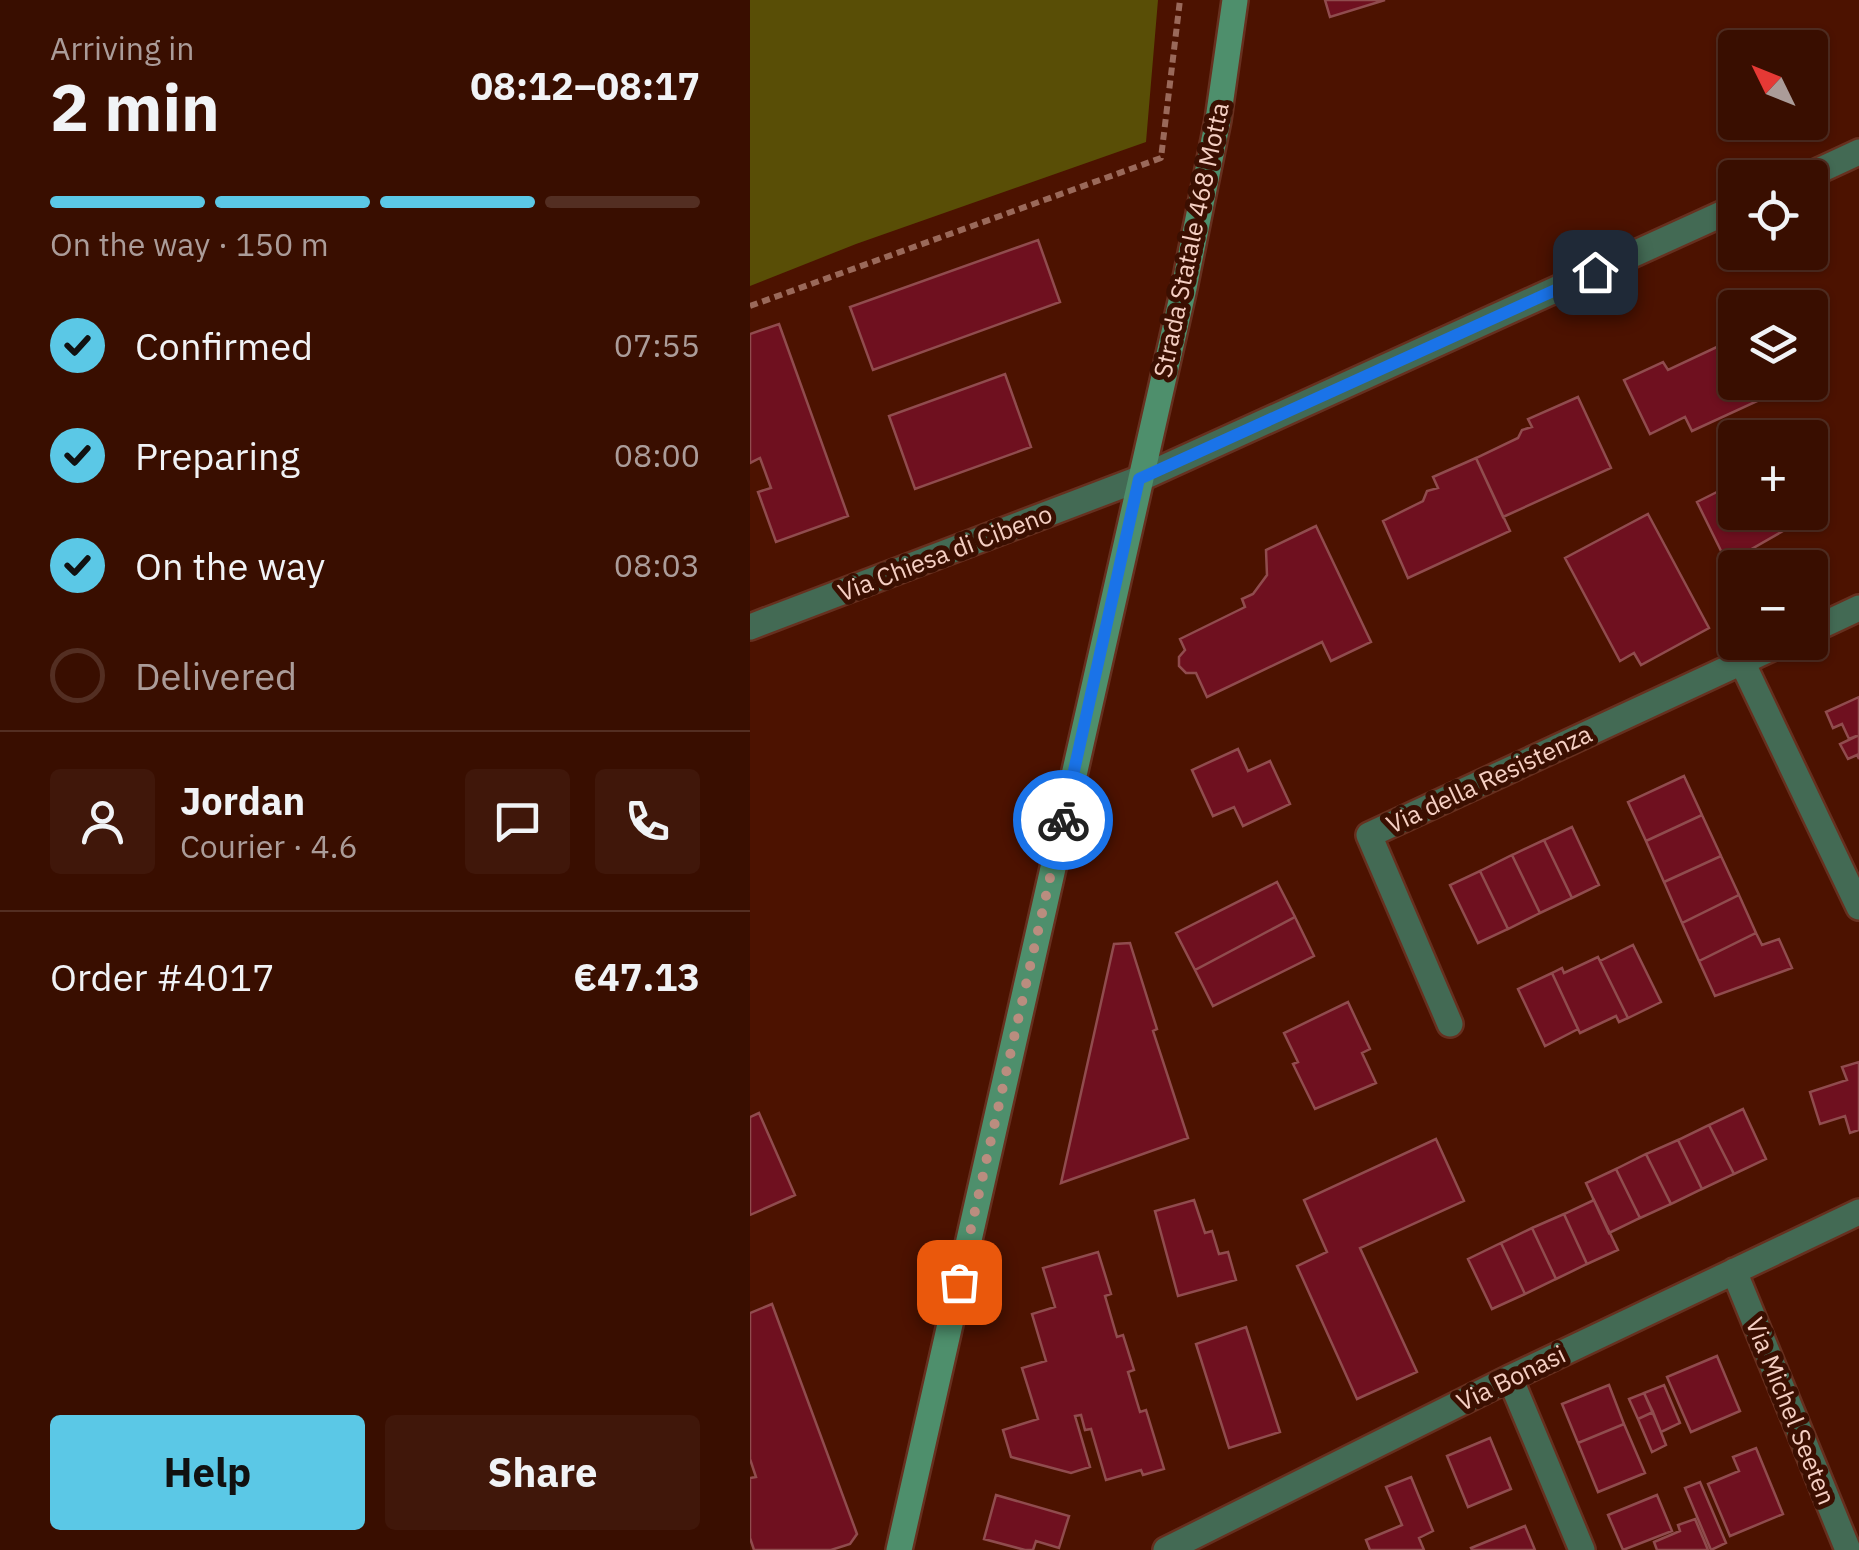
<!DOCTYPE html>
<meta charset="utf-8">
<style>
:root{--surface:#390e00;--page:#40170a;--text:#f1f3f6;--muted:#ab9c99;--line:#532e22;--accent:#5bc8e6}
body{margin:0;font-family:"IBM Plex Sans",sans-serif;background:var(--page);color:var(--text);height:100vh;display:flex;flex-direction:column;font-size:38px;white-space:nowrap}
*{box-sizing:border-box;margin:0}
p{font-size:32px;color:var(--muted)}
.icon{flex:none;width:55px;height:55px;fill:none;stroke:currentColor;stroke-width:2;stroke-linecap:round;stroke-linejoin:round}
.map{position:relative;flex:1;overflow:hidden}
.details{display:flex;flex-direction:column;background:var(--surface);width:750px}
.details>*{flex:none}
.needle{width:65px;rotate:313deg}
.buttons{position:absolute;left:968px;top:30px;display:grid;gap:20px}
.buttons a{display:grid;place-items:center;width:110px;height:110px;border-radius:10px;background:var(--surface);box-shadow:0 2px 8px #0004,0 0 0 2px var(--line);font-size:50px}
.pin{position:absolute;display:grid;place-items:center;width:85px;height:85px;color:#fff;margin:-42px;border-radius:20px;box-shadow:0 5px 15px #0006}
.courier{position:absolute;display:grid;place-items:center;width:100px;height:100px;margin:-50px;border:8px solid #1a73e8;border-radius:50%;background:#fff;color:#222;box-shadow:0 2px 12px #0007}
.headline em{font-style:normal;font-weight:700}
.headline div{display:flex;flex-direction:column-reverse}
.headline{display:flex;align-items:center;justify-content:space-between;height:170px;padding:0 50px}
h1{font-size:65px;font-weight:700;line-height:75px}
.bar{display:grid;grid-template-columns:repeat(4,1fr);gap:15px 10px;align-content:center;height:120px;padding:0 50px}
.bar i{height:12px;border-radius:8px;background:var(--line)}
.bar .active{background:var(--accent)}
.bar p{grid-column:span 4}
.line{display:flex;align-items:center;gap:25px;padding:0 50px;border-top:2px solid var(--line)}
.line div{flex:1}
.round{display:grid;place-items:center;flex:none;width:105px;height:105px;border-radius:10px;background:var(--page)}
ol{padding:0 50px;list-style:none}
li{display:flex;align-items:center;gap:30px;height:110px}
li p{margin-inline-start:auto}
li .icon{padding:10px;border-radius:50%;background:var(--accent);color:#111;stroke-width:4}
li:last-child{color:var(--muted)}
li i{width:55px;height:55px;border:5px solid var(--line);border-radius:50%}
.cta{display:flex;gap:20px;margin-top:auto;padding:20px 50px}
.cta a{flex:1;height:115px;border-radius:10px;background:var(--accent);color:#111;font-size:40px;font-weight:700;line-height:115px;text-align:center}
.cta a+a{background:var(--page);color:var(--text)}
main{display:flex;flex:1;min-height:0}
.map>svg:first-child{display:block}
.green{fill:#594e06}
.building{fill:#6f101f;stroke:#904c4e;stroke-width:2.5}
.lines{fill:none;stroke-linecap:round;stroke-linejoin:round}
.street-casing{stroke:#67301f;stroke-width:30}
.secondary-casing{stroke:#67301f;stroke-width:30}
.path{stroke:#9a695a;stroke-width:6;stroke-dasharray:8 5;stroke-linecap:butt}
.street{stroke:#436a54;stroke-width:25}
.secondary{stroke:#4e8f6c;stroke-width:25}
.done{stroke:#ba8d7f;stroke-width:10;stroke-dasharray:0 18}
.route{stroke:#1a73e8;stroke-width:12}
.labels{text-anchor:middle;stroke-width:10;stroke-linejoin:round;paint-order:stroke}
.street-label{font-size:25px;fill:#f5cfc3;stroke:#3b0f01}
</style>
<main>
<section class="details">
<div class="headline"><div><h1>2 min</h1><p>Arriving in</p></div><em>08:12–08:17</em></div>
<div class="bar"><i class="active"></i><i class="active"></i><i class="active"></i><i></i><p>On the way · 150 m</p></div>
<ol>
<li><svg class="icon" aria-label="check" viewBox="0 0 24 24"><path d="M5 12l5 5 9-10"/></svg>Confirmed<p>07:55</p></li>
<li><svg class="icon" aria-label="check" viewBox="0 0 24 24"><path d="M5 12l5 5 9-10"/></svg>Preparing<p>08:00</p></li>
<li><svg class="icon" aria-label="check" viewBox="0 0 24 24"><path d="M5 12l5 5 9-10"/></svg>On the way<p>08:03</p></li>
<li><i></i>Delivered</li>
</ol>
<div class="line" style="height:180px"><a class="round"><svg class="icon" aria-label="person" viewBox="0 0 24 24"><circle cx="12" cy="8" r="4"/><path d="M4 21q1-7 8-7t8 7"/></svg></a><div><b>Jordan</b><p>Courier · 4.6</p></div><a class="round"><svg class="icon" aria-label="chat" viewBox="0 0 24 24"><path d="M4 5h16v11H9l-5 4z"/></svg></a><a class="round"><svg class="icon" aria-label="phone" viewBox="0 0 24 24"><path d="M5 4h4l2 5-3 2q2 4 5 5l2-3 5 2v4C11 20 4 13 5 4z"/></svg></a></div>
<div class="line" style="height:130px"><div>Order #4017</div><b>€47.13</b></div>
<div class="cta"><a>Help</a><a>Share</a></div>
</section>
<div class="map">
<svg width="1109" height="1550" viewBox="0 0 1109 1550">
<rect width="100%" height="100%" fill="#4c1200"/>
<path class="green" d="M 0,0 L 408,0 L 396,142 L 106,244 L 0,286 Z"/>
<path class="building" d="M 575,0 L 635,0 L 580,17 Z
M 288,240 L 310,302 L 123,370 L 100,307 Z
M 29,324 L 98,516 L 26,542 L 8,492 L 21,488 L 10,458 L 0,463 L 0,334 Z
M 985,329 L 985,382 L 1010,382 L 1007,384 L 1014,398 L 942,431 L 935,417 L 900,434 L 874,380 L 913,362 L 918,370 L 984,339 L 981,331 Z
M 255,374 L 281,447 L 165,489 L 139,416 Z
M 828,397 L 861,468 L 753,517 L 726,458 L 768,438 L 772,430 L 782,427 L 778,419 Z
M 726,458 L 760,531 L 658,578 L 633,521 L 673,501 L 677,491 L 688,488 L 683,477 Z
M 985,483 L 985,512 L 1033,512 L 1040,527 L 977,563 L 947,502 Z
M 898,514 L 959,628 L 891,665 L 884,653 L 870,661 L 815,558 Z
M 566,526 L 621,642 L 581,661 L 572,642 L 457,697 L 446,673 L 436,673 L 429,666 L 429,657 L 435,650 L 430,639 L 495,607 L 492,599 L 503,594 L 517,575 L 516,550 Z
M 1109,697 L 1109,735 L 1099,739 L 1092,724 L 1083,728 L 1076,712 Z
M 1109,735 L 1109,759 L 1107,755 L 1098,759 L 1090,744 Z
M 488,749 L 498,771 L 520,761 L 540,804 L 493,826 L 484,807 L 463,816 L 442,770 Z
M 934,776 L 952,815 L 896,841 L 878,802 Z
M 952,815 L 971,856 L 914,882 L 896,841 Z
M 822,827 L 849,885 L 822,898 L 794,840 Z
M 794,840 L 822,898 L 790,913 L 762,855 Z
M 762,855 L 790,913 L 758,929 L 730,871 Z
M 971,856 L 989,895 L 932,923 L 914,882 Z
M 730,871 L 758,929 L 728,943 L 700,885 Z
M 527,882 L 545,917 L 445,970 L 426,933 Z
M 989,895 L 1006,933 L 949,961 L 932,923 Z
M 545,917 L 564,956 L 463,1006 L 445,970 Z
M 1006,933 L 1012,945 L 1029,939 L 1042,968 L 965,996 L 949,961 Z
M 380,943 L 407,1029 L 403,1031 L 438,1138 L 311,1183 L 364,944 Z
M 883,945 L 911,1002 L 878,1018 L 850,961 Z
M 848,957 L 878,1018 L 869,1022 L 866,1016 L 830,1033 L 802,973 L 812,968 L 814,973 Z
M 802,973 L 828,1029 L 795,1046 L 768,989 Z
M 598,1002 L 620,1049 L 612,1053 L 626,1083 L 565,1109 L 543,1064 L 548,1062 L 534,1033 Z
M 1109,1062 L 1109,1130 L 1100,1133 L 1095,1116 L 1070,1124 L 1060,1092 L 1097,1080 L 1092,1067 Z
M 993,1109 L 1016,1159 L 984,1174 L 959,1125 Z
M 9,1113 L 45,1195 L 0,1215 L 0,1117 Z
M 959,1125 L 984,1174 L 952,1189 L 928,1140 Z
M 686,1139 L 714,1201 L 610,1248 L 667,1372 L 607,1399 L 547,1266 L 577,1252 L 554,1200 Z
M 928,1140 L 952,1189 L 921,1204 L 896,1154 Z
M 896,1154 L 921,1204 L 890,1218 L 866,1169 Z
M 866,1169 L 890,1218 L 859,1233 L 836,1183 Z
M 444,1200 L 455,1233 L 462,1231 L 469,1254 L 478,1252 L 486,1280 L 428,1296 L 405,1211 Z
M 844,1200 L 868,1250 L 837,1264 L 814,1214 Z
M 814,1214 L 837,1264 L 806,1279 L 782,1228 Z
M 782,1228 L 806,1279 L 775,1294 L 751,1243 Z
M 751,1243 L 775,1294 L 742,1309 L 718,1259 Z
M 348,1252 L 361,1294 L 355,1296 L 367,1337 L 373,1335 L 384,1370 L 378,1372 L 390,1412 L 396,1410 L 414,1469 L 393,1475 L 391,1470 L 356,1480 L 341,1429 L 335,1430 L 331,1415 L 325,1416 L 340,1467 L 321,1473 L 261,1457 L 253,1430 L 288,1419 L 272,1368 L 296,1361 L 282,1314 L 305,1307 L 293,1268 Z
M 22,1304 L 107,1534 L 100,1544 L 81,1550 L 4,1550 L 0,1538 L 0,1478 L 6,1477 L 0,1459 L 0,1313 Z
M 496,1327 L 530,1432 L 479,1448 L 446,1344 Z
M 967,1356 L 990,1411 L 941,1432 L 917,1377 Z
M 859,1385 L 874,1424 L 828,1443 L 812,1404 Z
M 914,1385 L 930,1423 L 911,1432 L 894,1393 Z
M 894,1393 L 903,1412 L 888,1419 L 879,1399 Z
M 903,1412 L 916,1445 L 902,1452 L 888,1419 Z
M 874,1424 L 895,1473 L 848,1492 L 828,1443 Z
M 740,1438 L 761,1489 L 718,1507 L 697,1456 Z
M 1006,1448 L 1033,1514 L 980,1536 L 958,1484 L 989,1471 L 983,1457 Z
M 661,1477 L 683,1531 L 669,1538 L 674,1550 L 620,1550 L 616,1540 L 652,1525 L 636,1487 Z
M 950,1482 L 976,1543 L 961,1550 L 935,1488 Z
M 246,1495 L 319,1516 L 309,1548 L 286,1541 L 283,1550 L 275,1550 L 234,1539 Z
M 907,1495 L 922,1531 L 873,1550 L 858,1515 Z
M 945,1519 L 958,1550 L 907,1550 L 904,1542 L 930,1531 L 928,1525 Z
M 775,1526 L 785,1550 L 722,1550 L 721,1548 Z"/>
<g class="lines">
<defs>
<path id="street" d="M 1053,178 L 1109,152
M 0,627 L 389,479 L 985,208
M 1060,631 L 1109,608
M 992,662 L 1109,907
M 700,1024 L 619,835 L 1035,642
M 984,1271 L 1098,1550
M 760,1378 L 832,1550
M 416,1550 L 760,1378 L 1109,1212"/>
<path id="secondary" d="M 149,1550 L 434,288 L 468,120 L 485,0"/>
</defs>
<use href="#street" class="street-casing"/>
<use href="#secondary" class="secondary-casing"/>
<path class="path" d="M 0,306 L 411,158 L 430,0"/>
<use href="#street" class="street"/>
<use href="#secondary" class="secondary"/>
</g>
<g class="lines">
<path class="done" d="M 209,1282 L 313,820"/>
<path class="route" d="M 313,820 L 389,479 L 845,272"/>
</g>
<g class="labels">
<g class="street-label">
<text transform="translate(441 240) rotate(-78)" y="9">Strada Statale 468 Motta</text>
<text transform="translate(195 553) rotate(-21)" y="9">Via Chiesa di Cibeno</text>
<text transform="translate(739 779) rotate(-25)" y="9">Via della Resistenza</text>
<text transform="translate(761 1378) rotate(-26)" y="9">Via Bonasi</text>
<text transform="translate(1041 1411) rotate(68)" y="9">Via Michel Seeten</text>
</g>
</g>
</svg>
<div class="buttons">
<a><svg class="needle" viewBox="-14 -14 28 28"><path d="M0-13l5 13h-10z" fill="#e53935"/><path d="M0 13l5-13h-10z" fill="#ab9c99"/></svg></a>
<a><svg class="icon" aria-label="locate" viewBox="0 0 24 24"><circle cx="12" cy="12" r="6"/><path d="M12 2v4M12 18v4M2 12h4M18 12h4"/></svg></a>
<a><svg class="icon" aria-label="layers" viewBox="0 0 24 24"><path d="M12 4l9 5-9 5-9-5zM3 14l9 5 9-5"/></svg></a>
<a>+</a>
<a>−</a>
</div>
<div class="pin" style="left:209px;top:1282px;background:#ea580c"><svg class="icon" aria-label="bag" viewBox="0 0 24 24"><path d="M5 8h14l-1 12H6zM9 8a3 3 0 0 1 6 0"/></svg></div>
<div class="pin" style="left:845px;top:272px;background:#1f2937"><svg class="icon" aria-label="home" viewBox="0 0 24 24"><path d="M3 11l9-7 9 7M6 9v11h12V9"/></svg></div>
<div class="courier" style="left:313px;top:820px"><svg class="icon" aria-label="bike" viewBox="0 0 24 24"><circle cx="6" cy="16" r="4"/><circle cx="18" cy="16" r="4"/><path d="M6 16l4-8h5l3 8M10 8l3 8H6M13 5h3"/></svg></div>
</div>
</main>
